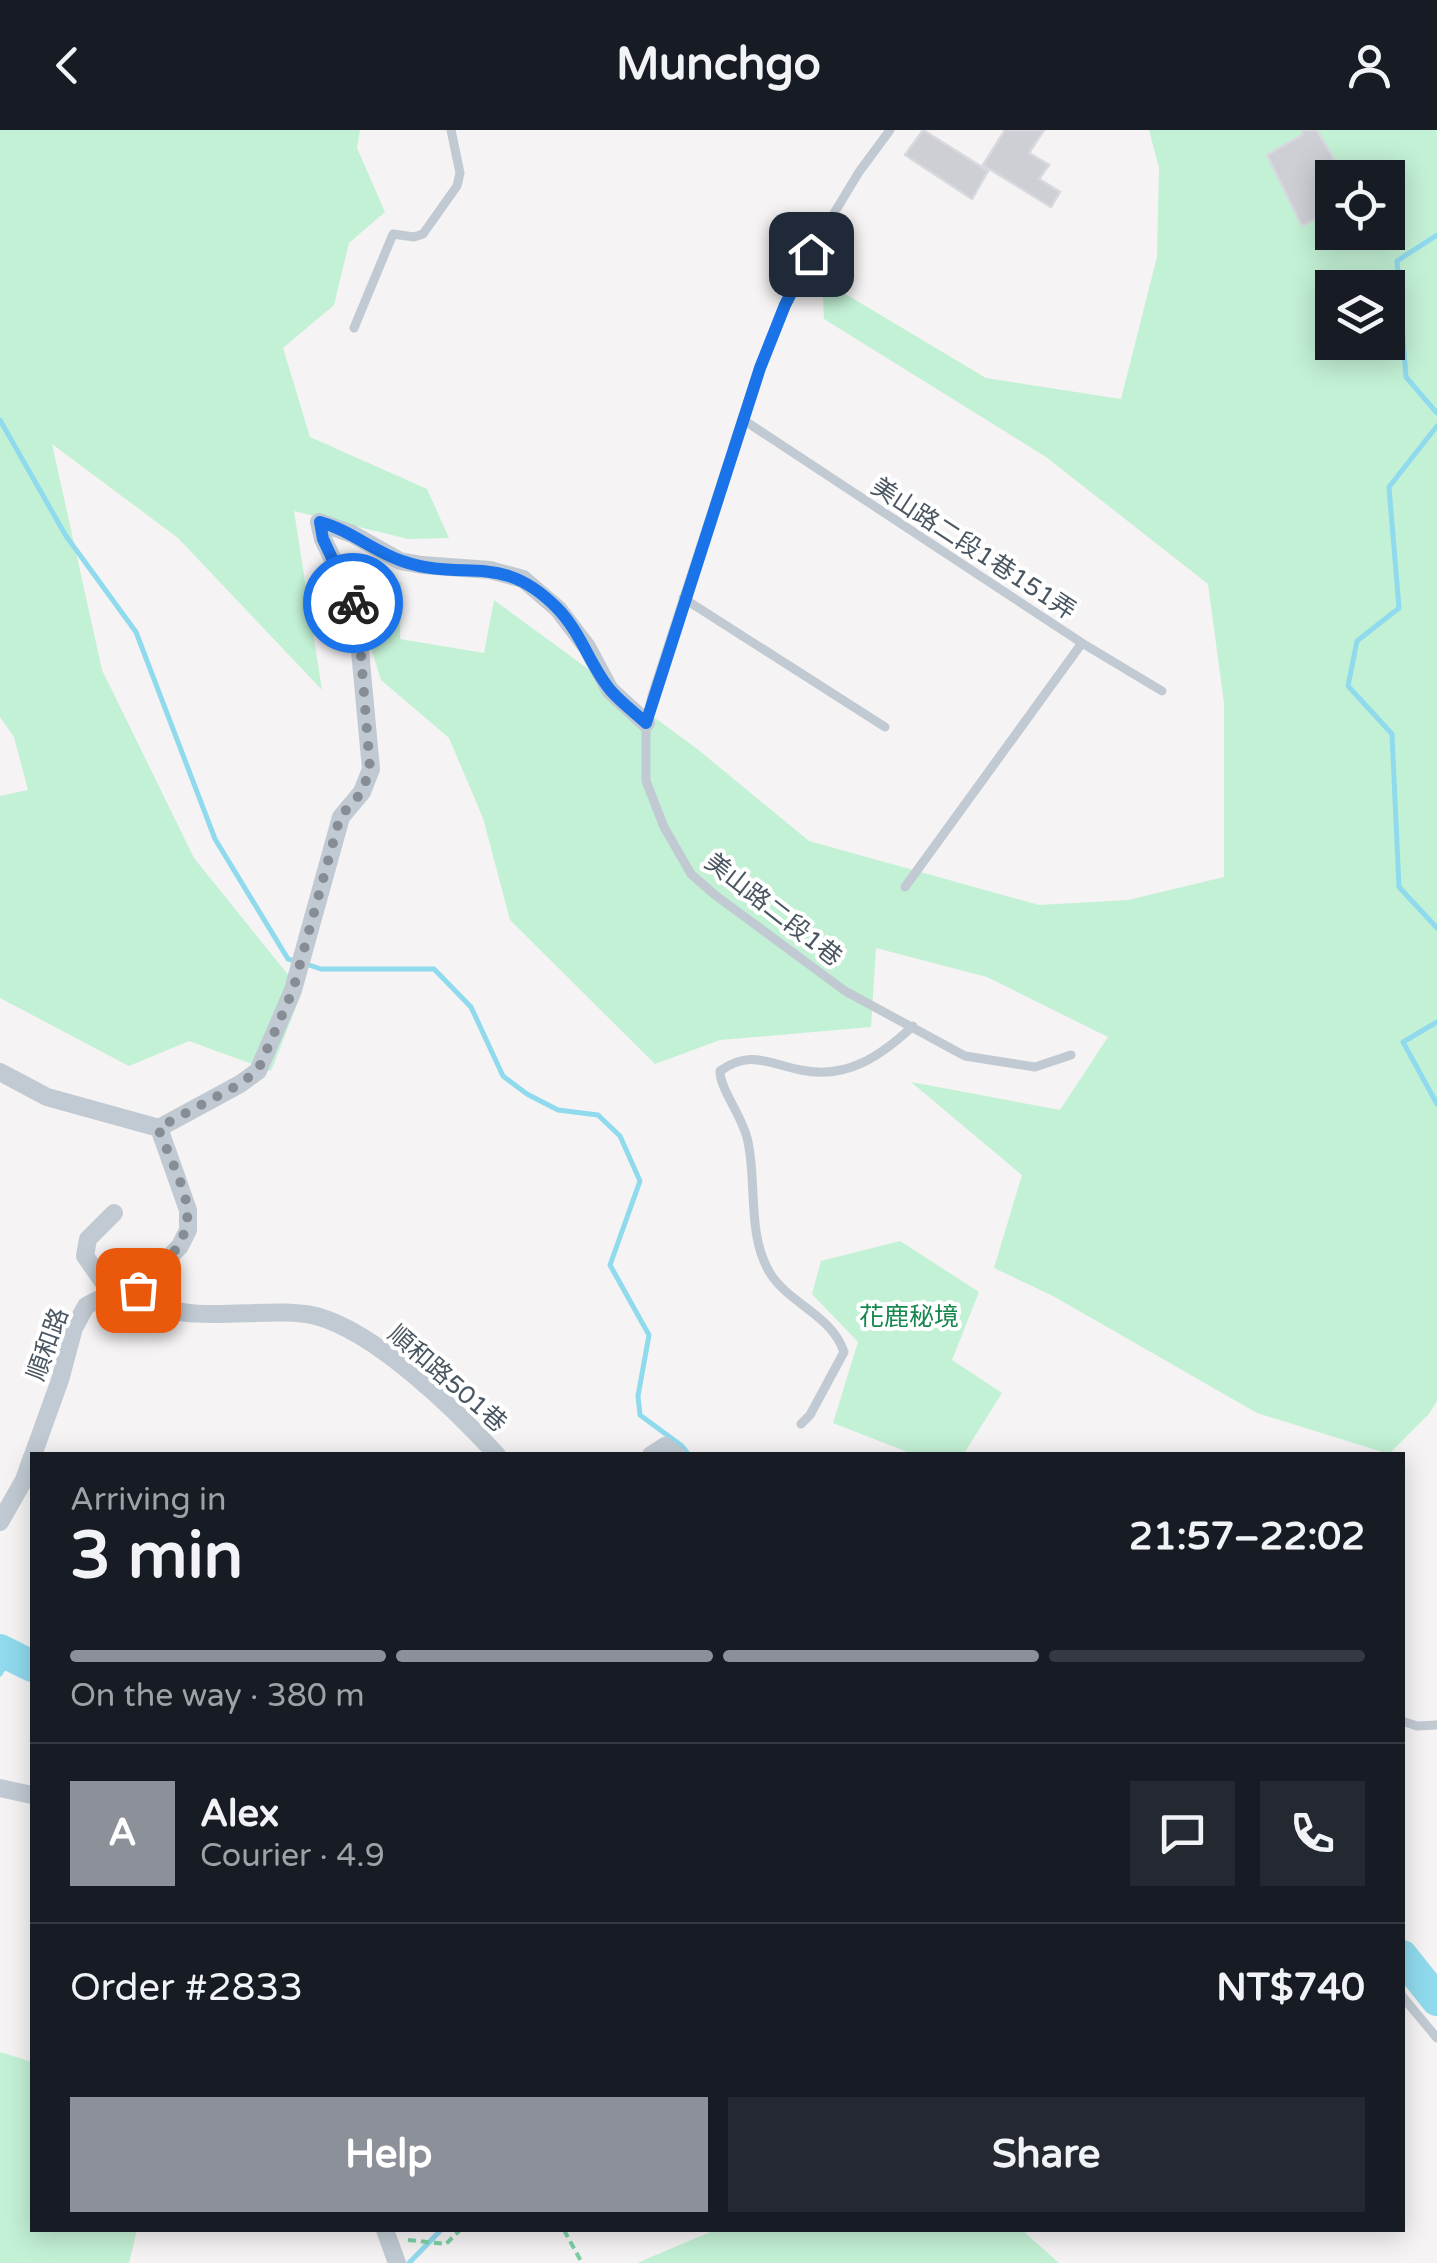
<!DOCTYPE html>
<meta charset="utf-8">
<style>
:root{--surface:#171b24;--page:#242831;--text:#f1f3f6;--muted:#9ea1a6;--line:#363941;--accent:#8c9099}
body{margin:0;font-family:"Varela Round","Noto Sans TC",sans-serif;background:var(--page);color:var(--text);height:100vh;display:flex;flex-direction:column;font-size:38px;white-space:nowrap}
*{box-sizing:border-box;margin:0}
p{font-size:32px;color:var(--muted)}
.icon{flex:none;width:55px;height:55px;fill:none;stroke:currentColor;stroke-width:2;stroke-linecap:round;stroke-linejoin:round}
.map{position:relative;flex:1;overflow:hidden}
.drawer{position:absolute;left:30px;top:1322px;width:1375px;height:780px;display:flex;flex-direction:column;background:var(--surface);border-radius:0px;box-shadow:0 5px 25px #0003}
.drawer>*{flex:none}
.buttons{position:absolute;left:1315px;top:30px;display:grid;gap:20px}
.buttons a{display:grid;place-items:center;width:90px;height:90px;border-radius:0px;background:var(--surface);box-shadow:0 5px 25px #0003;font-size:50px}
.pin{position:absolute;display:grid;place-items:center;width:85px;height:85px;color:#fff;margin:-42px;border-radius:20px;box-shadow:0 5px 15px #0006}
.courier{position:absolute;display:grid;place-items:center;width:100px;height:100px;margin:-50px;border:8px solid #1a73e8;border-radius:50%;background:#fff;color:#222;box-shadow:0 2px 12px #0007}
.summary em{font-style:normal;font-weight:700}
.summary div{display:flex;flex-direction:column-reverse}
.summary{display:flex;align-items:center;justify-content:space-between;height:170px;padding:0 40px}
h1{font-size:65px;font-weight:700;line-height:75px}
.bar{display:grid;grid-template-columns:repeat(4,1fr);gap:15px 10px;align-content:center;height:120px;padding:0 40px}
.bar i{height:12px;border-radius:8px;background:var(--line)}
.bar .current{background:var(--accent)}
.bar p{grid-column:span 4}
.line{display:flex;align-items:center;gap:25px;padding:0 40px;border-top:2px solid var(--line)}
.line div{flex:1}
.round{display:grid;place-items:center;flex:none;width:105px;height:105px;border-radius:0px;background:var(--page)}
.action{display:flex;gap:20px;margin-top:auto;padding:20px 40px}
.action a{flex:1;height:115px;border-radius:0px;background:var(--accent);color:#fff;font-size:40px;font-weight:700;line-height:115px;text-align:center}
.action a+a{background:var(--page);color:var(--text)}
header{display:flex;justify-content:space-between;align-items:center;height:130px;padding:0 40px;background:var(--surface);font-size:45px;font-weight:700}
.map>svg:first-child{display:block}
.green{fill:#c3f1d5;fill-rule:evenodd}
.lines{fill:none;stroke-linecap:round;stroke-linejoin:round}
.stream{stroke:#90daee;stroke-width:5}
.river{stroke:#90daee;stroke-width:32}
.building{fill:#cdcfd5;stroke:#d7d9de;stroke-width:2.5}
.path{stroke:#7ad0a6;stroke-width:4;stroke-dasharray:8 5;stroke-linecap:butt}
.service{stroke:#c1cad2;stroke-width:9}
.minor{stroke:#c1cad2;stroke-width:18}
.done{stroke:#868d94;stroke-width:10;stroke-dasharray:0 18}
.route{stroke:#1a73e8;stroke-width:12}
.labels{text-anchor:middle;stroke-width:8;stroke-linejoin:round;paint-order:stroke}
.street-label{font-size:25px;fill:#4a5661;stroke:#fff}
.park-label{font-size:25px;fill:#17864f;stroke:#fff}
</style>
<header><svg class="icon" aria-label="back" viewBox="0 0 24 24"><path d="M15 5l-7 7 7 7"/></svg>Munchgo<svg class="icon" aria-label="person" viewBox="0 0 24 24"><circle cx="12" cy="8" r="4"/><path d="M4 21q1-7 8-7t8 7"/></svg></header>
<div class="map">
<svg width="1437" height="2133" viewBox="0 0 1437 2133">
<rect width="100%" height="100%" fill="#f5f3f3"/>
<path class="green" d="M 0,0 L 360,0 L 357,18 L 385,82 L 349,113 L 334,175 L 283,218 L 310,307 L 427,359 L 449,408 L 408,409 L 294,381 L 322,560 L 178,408 L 52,314 L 102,540 L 194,728 L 302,862 L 271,941 L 189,911 L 129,936 L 0,868 L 0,666 L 28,660 L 14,607 L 0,587 Z
M 1149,0 L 1437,0 L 1437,1271 L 1429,1284 L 1389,1324 L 1257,1283 L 1053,1166 L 994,1138 L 1022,1045 L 911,952 L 1060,980 L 1108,907 L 987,847 L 876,818 L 871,897 L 720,910 L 655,934 L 510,790 L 483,688 L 449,608 L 381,550 L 355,466 L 348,426 L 401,453 L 400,509 L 484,523 L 494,470 L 696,618 L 809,711 L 1039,775 L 1128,770 L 1224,747 L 1224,573 L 1208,454 L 1046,327 L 824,189 L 822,150 L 986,248 L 1121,269 L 1157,127 L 1159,38 ZM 1332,48 L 1388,48 L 1388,102 L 1332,102 ZM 1332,158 L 1388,158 L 1388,212 L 1332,212 Z
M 900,1111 L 979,1162 L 952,1230 L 1002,1263 L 963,1325 L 915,1325 L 833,1293 L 858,1212 L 812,1164 L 821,1131 Z
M 0,1922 L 32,1932 L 32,2100 L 137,2100 L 129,2133 L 0,2133 Z
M 715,2100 L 1022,2100 L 1059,2133 L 637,2133 Z"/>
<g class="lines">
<path class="stream" d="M 1437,105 L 1397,131 L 1406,247 L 1437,283
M 0,290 L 66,406 L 136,502 L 215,709 L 288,829 L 295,831
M 1437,296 L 1389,357 L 1399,478 L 1357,511 L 1348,556 L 1392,604 L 1399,757 L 1437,798
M 306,834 L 321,839 L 434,839 L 471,877 L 503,946 L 527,964 L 558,980 L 598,985 L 620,1006 L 640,1051 L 610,1135 L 649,1205 L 638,1266 L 640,1285 L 682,1316 L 689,1325
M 1437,892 L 1403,912 L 1437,974
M 0,1544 L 11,1526
M 409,2133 L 441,2100"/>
<path class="river" d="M 0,1520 L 32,1536
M 1402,1826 L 1437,1870"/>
</g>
<path class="building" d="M 923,0 L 988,41 L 972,69 L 905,25 Z
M 1005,0 L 1044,0 L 1029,23 L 1049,35 L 1039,49 L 1060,62 L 1051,77 L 983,35 Z
M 1302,0 L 1317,0 L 1334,29 L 1323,37 L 1332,54 L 1332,80 L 1302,96 L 1267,25 L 1302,5 Z"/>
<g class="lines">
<path class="path" d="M 564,2100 L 582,2133
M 408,2110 L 446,2114 L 460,2100"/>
<path class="service" d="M 890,0 L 859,42 L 825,98 L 785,175 L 742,289 L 652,566 L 646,593 L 646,651 L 664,697 L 691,744 L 715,765 L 845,861 L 965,926 L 1035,937 L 1071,925
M 354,198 L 393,104 L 414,107 L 423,104 L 457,56 L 460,43 L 451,0
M 742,289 L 1082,513 L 905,757
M 683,468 L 885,597
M 1082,513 L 1162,561
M 801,1294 L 810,1285 L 844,1222 C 831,1184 789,1174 770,1143 C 747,1105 757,1054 748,1012 C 744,988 720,960 720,941 C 750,919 769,934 801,940 C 847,950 882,925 913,896
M 1402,1591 L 1417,1596 L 1437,1595
M 1402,1866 L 1437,1908"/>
<path class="minor" d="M 0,942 L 47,967 L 159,998 L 188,1080 L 188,1100 L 180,1116 L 139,1159 L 111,1163 L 86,1176 L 74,1198 L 60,1250 L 33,1325
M 159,998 L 240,954 L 258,941 L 293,860 L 341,687 L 362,662 L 371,639 L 356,478 L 323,409 L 319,392 L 352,404 L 400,431 L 422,435 L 490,440 L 523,449 L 558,479 L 587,517 L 610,560 L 646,593
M 139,1159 C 144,1164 150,1171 156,1174 C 194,1195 274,1175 316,1186 C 376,1202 455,1279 497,1325
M 111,1163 L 85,1126 L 88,1109 L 114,1083
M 651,1325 L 665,1316 L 677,1325
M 0,1392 L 24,1350 L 32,1327
M 0,1658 L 32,1665
M 385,2100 L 397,2133"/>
</g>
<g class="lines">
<path class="done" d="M 138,1160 C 210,1095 191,1079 158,998 L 240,954 L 258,940 L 293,860 L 340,687 L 362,662 L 370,639 L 360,513 L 353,473"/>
<path class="route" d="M 353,473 L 323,409 L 320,392 C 350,400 373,421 402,431 C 465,453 501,420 558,479 C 582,504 592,540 612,562 C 622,573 635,583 646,593 L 760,238 L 785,175 L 811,124"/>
</g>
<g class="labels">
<g class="street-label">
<text transform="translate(974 418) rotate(33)" y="9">美山路二段1巷151弄</text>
<text transform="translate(774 779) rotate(38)" y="9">美山路二段1巷</text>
<text transform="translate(47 1214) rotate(-70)" y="9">順和路</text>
<text transform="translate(448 1248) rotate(41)" y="9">順和路501巷</text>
</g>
<g class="park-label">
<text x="909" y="1195">花鹿秘境</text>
</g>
</g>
</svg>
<div class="buttons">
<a><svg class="icon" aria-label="locate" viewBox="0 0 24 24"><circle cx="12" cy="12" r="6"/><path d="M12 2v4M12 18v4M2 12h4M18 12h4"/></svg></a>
<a><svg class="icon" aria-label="layers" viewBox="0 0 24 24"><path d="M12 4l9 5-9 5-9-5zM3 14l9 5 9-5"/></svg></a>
</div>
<div class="pin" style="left:138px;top:1160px;background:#ea580c"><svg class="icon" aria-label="bag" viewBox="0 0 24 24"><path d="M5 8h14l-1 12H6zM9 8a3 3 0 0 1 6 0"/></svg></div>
<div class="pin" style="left:811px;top:124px;background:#1f2937"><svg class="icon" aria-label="home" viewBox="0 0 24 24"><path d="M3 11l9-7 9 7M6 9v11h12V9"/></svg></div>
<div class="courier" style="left:353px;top:473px"><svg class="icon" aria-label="bike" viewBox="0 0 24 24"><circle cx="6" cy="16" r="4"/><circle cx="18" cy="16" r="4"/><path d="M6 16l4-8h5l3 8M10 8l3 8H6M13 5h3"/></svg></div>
<section class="drawer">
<div class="summary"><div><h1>3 min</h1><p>Arriving in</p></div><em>21:57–22:02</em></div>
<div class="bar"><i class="current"></i><i class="current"></i><i class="current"></i><i></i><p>On the way · 380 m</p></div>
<div class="line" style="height:180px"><b class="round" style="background:var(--accent);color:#fff">A</b><div><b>Alex</b><p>Courier · 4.9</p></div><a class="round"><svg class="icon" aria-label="chat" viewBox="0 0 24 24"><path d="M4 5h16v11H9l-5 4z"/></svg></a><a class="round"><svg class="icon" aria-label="phone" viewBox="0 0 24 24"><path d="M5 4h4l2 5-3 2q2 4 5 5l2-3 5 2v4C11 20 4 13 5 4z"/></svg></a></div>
<div class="line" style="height:130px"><div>Order #2833</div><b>NT$740</b></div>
<div class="action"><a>Help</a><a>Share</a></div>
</section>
</div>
